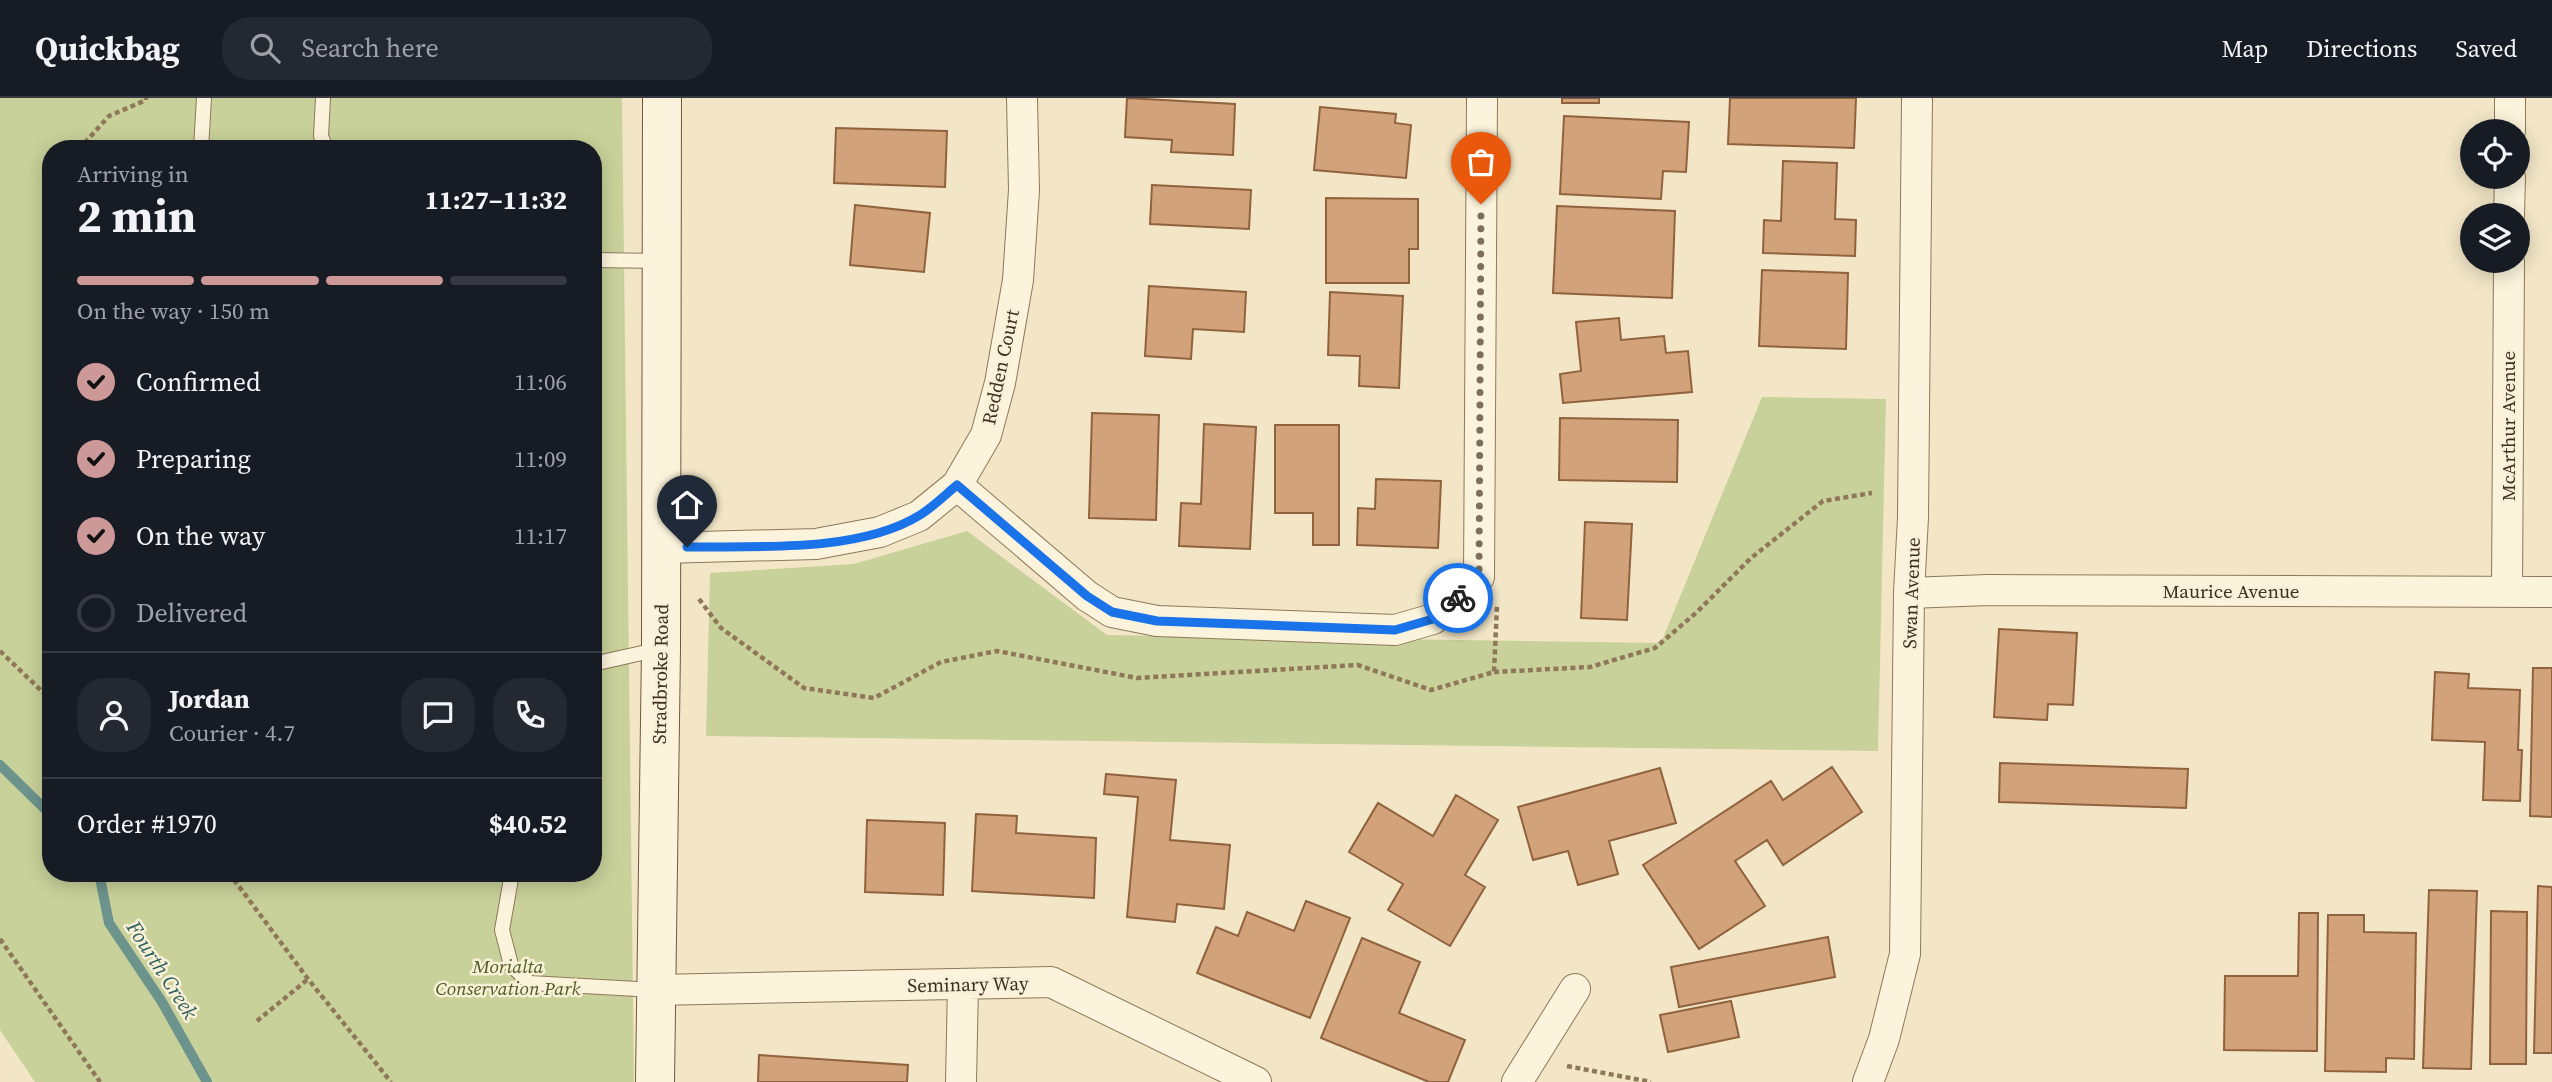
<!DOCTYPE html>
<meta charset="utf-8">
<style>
:root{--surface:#171b24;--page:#242831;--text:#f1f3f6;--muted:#9ea1a6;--line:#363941;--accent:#cd9998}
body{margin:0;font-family:"Source Serif 4",serif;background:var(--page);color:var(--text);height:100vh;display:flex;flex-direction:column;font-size:26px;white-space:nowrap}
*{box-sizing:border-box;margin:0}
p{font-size:23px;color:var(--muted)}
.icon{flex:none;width:38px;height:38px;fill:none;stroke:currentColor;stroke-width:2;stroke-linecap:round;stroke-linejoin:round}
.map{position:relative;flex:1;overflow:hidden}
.details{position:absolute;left:42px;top:42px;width:560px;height:742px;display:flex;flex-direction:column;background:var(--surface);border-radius:28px;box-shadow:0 4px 18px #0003}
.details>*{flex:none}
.buttons{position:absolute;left:2460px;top:21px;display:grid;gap:14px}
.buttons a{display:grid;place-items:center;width:70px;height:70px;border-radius:50%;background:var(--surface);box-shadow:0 4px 18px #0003;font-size:35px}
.pin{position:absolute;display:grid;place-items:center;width:60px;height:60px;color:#fff;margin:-72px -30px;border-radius:50% 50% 50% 0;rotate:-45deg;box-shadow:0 0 7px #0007}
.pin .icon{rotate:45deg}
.courier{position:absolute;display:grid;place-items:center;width:70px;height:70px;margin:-35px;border:5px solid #1a73e8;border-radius:50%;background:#fff;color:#222;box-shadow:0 2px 9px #0007}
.overview em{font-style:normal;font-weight:700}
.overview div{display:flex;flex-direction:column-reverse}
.overview{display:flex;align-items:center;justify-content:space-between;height:119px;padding:0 35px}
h1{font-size:46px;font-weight:700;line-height:52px}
.bar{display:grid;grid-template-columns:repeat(4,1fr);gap:10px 7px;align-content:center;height:84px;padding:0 35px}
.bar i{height:9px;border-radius:5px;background:var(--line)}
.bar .current{background:var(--accent)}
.bar p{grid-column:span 4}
.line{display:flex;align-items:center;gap:18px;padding:0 35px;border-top:2px solid var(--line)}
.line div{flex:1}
.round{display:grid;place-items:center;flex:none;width:74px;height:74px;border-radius:28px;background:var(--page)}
ol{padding:0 35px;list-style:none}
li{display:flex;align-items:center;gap:21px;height:77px}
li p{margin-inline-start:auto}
li .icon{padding:7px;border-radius:50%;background:var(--accent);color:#111;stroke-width:4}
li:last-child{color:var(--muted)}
li i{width:38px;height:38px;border:4px solid var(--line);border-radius:50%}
header{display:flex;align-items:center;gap:42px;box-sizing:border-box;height:98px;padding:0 35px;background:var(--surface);border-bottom:2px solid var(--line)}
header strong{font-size:33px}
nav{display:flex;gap:38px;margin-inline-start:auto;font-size:24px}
.search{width:490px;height:63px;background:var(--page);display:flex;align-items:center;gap:18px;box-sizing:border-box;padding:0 24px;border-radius:28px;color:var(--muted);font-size:26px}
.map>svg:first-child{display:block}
.green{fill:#c8d199;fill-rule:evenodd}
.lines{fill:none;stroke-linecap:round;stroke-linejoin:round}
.stream{stroke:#6d948c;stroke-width:10}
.building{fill:#d2a27a;stroke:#90623e;stroke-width:2}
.service-casing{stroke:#8f785a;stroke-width:16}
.minor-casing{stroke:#8f785a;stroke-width:32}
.secondary-casing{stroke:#71593d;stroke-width:40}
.path{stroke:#8f785a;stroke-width:4.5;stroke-dasharray:5 3.5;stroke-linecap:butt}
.service{stroke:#fbf3db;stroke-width:14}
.minor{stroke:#fbf3db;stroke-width:30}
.secondary{stroke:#fbf3db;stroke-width:38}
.done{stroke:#7d6f59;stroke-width:7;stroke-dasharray:0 12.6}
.route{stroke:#1a73e8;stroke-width:9}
.labels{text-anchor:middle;stroke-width:5;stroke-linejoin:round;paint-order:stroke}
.street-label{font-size:19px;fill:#3e2f1f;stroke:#f8f0d7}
.park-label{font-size:19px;font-style:italic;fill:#4b5c24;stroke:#f8f0d7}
.water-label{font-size:21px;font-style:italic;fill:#2d5f5e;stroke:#f8f0d7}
</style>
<header>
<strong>Quickbag</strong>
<div class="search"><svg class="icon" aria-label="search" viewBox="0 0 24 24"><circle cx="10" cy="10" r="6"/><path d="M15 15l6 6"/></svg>Search here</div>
<nav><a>Map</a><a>Directions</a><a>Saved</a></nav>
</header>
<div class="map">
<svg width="2552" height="984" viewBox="0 0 2552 984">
<rect width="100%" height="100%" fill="#f2e6c6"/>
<path class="green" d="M 0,0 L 622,0 L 634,984 L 35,984 L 0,932 ZM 51,51 L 593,51 L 593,775 L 51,775 Z
M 1762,299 L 1886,301 L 1878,653 L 706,638 L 710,475 L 854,466 L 967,433 L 1107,537 L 1661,545 Z"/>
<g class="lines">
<path class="stream" d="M 0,667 L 51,717
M 99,775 L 109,825 L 162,904 L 207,984"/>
</g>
<path class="building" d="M 1127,0 L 1235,6 L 1233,57 L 1171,54 L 1172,42 L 1125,39 Z
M 1562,0 L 1599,0 L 1599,5 L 1562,5 Z
M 1730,0 L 1856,0 L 1854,50 L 1728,46 Z
M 1320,9 L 1396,16 L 1395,25 L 1411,27 L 1406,80 L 1314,72 Z
M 1564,18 L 1689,24 L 1686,74 L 1663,73 L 1661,101 L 1560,96 Z
M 836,30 L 947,33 L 945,89 L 834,85 Z
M 1783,63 L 1837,65 L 1835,121 L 1856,122 L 1855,158 L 1763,155 L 1764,122 L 1781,123 Z
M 1152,87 L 1251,92 L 1249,131 L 1150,126 Z
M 1326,100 L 1418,101 L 1418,151 L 1409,151 L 1409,185 L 1326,185 Z
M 855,107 L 930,115 L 924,174 L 850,167 Z
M 1557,108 L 1675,113 L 1672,200 L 1553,195 Z
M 1762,172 L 1848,175 L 1846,251 L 1759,248 Z
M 1149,188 L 1246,194 L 1244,234 L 1193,231 L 1191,261 L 1145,258 Z
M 1330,194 L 1403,198 L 1399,290 L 1359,288 L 1360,258 L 1328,257 Z
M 1619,220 L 1621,242 L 1664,238 L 1666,255 L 1688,253 L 1692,294 L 1563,305 L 1560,276 L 1581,273 L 1576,224 Z
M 1092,315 L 1159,317 L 1156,422 L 1089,420 Z
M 1560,320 L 1678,322 L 1677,384 L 1559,382 Z
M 1204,326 L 1256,329 L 1250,451 L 1179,448 L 1181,405 L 1201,406 Z
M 1275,327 L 1339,327 L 1339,447 L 1313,447 L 1313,415 L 1275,415 Z
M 1376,381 L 1441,383 L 1438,450 L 1357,447 L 1358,410 L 1375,411 Z
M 1585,424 L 1632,426 L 1627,522 L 1581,520 Z
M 1999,531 L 2077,535 L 2073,607 L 2048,606 L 2047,622 L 1994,619 Z
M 2533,570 L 2552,570 L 2552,719 L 2530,718 Z
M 2435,574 L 2469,576 L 2468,590 L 2520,592 L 2518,652 L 2522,652 L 2520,703 L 2483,702 L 2485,644 L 2432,642 Z
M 2000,665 L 2188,671 L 2186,710 L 1999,704 Z
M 1832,669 L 1862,714 L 1783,767 L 1767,742 L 1735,763 L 1765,808 L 1699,851 L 1643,767 L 1771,683 L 1783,702 Z
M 1660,670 L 1676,725 L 1609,743 L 1618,776 L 1578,787 L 1568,753 L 1533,762 L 1518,709 Z
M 1106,676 L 1176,682 L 1170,742 L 1230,747 L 1224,811 L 1177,806 L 1175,824 L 1127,819 L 1138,699 L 1104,696 Z
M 1456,697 L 1498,722 L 1465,777 L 1485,789 L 1450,848 L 1388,812 L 1403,786 L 1349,754 L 1378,705 L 1433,738 Z
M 976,716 L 1017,718 L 1016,735 L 1096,740 L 1094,800 L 972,793 Z
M 867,722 L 945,725 L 943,797 L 865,794 Z
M 2538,788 L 2552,789 L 2552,955 L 2534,955 Z
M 2429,792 L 2477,793 L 2471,971 L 2423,970 Z
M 1306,803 L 1350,820 L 1310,920 L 1197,875 L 1216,829 L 1238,838 L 1247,814 L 1294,833 Z
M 2491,813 L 2527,814 L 2526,966 L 2490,966 Z
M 2299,815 L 2318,815 L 2317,953 L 2224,952 L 2225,878 L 2298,878 Z
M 2328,817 L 2364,817 L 2364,834 L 2416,835 L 2414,961 L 2386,960 L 2386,974 L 2325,973 Z
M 1828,839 L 1835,879 L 1679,909 L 1671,869 Z
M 1362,840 L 1420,864 L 1399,915 L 1465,942 L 1448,984 L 1429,984 L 1321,940 Z
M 1731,903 L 1739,939 L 1668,954 L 1660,917 Z
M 759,957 L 908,967 L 907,984 L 758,984 Z"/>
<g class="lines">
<defs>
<path id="service" d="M 323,0 L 321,38 L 326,51
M 201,51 L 204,0
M 593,162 L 662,163
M 593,566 L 660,551
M 512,775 L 502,832 L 511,867 L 530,885 L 655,892"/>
<path id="minor" d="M 2510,33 L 2510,0
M 2509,117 L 2510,79
M 957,387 L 1087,498 L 1112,514 L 1157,523 L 1395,532 L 1433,521 L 1479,479 L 1482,0
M 661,450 L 816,446 L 880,434 L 919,418 L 957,387 L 986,337 L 1000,285 L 1018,182 L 1024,92 L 1022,0
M 2507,494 L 2509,163
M 1909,495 L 1988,492 L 2552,494
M 656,892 L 1051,884 L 1256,984
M 961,984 L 963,886
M 1517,984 L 1575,891
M 1868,984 L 1884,941 L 1905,856 L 1909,495 L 1913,419 L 1917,0"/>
<path id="secondary" d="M 655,984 L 661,551 L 662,0"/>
</defs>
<use href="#service" class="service-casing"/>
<use href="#minor" class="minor-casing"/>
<use href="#secondary" class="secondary-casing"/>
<path class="path" d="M 79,51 L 109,18 L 146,2 L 146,0
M 699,501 L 721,530 L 804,590 L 874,600 L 941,564 L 997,553 L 1137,580 L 1358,567 L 1431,592 L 1494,574 L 1497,508
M 0,553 L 51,602
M 1494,574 L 1590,569 L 1655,550 L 1697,514 L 1751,460 L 1823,403 L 1872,395
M 229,775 L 308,881 L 391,984
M 0,841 L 100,984
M 257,923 L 307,882
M 1567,968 L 1651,984"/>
<use href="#service" class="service"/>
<use href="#minor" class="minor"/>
<use href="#secondary" class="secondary"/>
</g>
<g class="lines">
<path class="done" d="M 1458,500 L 1479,479 L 1481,106"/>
<path class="route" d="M 687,449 C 756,448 859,455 920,417 C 933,409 945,397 957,387 L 1087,498 L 1112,514 L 1157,523 L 1395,532 L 1433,521 L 1458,500"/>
</g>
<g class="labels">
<g class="street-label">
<text transform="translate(1000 269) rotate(-78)" y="7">Redden Court</text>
<text transform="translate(2508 328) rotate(-90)" y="7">McArthur Avenue</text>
<text x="2231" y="500">Maurice Avenue</text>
<text transform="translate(1911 495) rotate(-88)" y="7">Swan Avenue</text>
<text transform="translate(660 576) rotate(-89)" y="7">Stradbroke Road</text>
<text transform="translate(968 886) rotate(-1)" y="7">Seminary Way</text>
</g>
<g class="park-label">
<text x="508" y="875">Morialta<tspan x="508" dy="22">Conservation Park</tspan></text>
</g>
<g class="water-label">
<text transform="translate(162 872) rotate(57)" y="7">Fourth Creek</text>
</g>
</g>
</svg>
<div class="buttons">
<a><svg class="icon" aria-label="locate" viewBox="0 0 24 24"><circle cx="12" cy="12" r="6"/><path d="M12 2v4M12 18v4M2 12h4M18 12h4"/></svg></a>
<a><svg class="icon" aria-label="layers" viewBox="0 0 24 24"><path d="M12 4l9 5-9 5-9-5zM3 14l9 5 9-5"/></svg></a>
</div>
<div class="pin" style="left:1481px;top:106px;background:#ea580c"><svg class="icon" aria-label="bag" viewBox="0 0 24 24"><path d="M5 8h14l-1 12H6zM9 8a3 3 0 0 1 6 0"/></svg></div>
<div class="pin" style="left:687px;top:449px;background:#1f2937"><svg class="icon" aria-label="home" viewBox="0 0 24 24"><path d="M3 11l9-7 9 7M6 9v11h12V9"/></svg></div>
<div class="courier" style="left:1458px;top:500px"><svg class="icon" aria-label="bike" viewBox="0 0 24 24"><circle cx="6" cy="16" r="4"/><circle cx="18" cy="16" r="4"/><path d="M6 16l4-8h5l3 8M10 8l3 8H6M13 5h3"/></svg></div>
<section class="details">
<div class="overview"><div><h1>2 min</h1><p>Arriving in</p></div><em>11:27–11:32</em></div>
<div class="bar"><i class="current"></i><i class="current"></i><i class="current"></i><i></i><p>On the way · 150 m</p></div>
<ol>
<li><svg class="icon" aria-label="check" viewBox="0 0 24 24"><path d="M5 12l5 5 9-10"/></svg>Confirmed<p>11:06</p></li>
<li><svg class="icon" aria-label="check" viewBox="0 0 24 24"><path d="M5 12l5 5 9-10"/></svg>Preparing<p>11:09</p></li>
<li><svg class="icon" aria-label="check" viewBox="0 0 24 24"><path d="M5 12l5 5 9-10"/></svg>On the way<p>11:17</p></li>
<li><i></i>Delivered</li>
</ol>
<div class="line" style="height:126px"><a class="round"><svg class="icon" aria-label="person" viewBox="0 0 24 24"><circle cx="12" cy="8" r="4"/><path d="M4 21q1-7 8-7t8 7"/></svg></a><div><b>Jordan</b><p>Courier · 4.7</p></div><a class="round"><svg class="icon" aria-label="chat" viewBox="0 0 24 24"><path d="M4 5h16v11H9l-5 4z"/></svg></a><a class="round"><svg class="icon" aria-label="phone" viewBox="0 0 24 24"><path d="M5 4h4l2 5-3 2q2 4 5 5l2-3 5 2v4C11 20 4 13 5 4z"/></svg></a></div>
<div class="line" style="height:91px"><div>Order #1970</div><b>$40.52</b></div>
</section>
</div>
